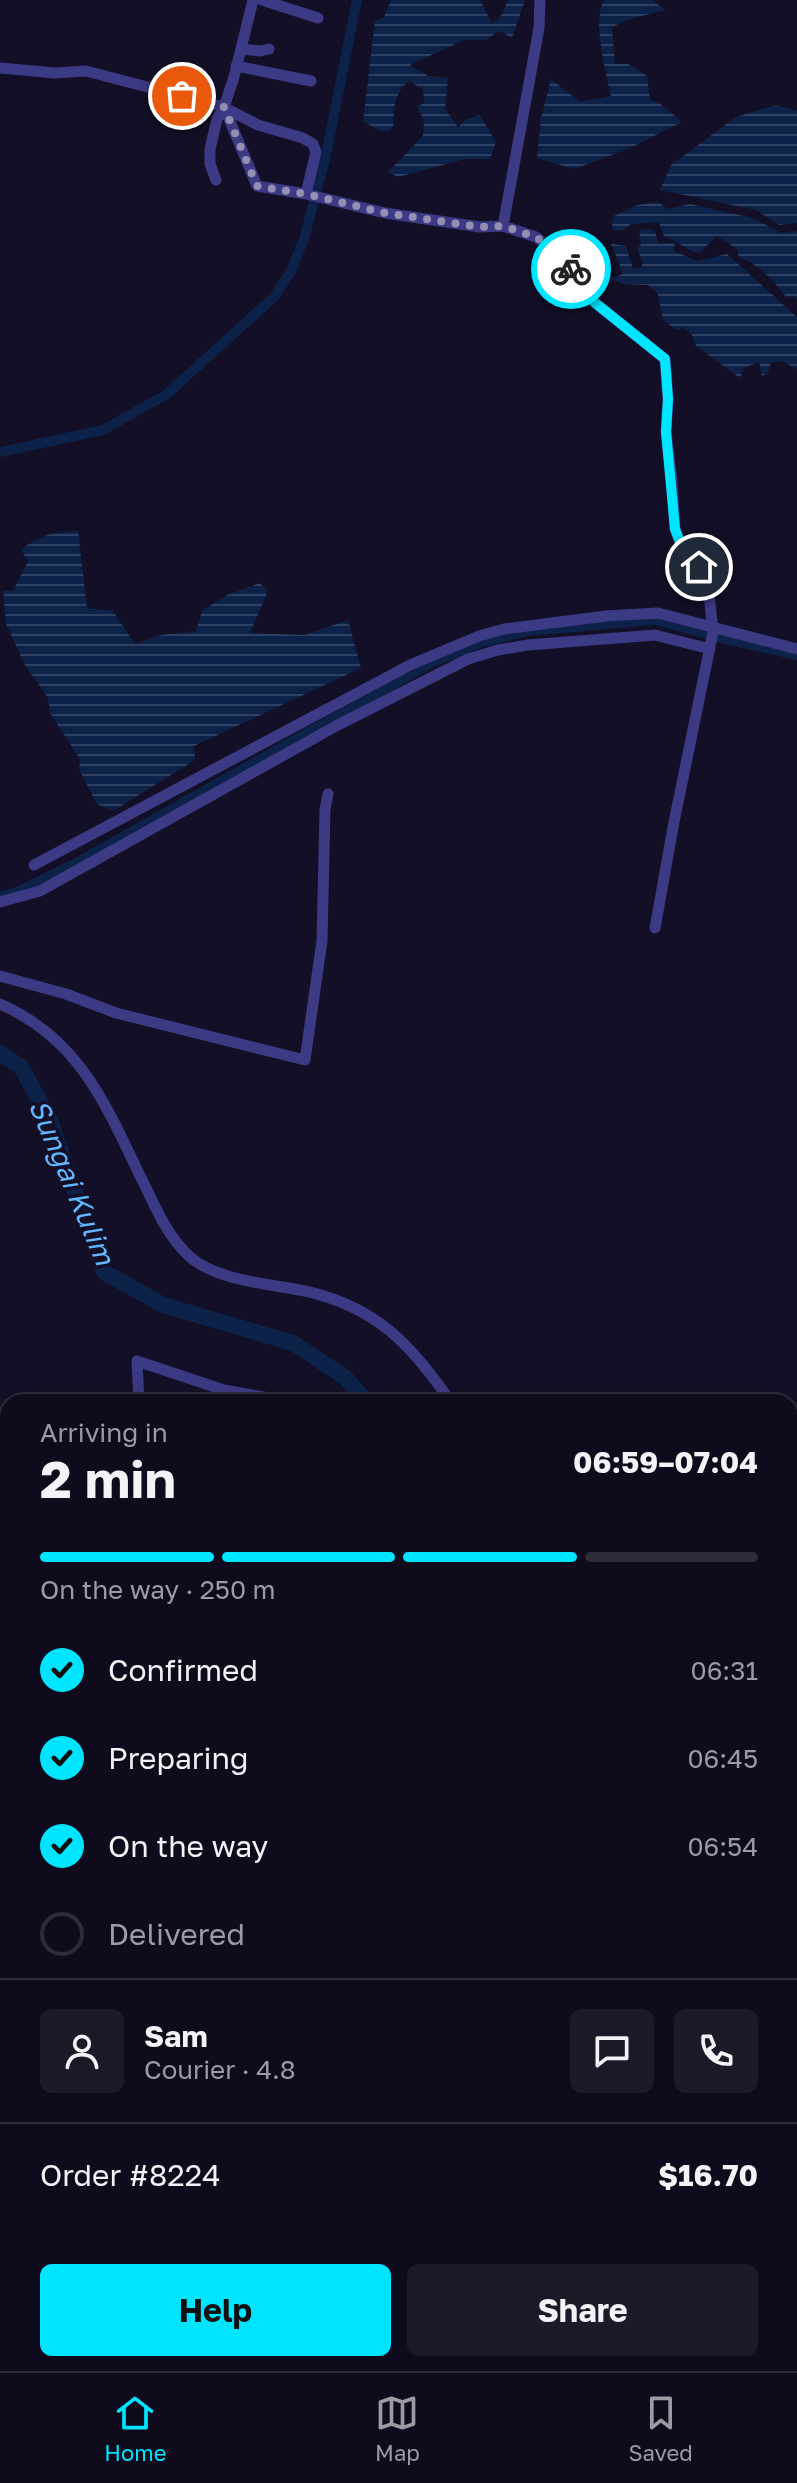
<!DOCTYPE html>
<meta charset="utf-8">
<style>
:root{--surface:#0e0b1c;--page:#1c1929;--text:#f1f3f6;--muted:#9b9ba3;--line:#2e2b3b;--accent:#00e5ff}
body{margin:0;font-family:"Golos Text",sans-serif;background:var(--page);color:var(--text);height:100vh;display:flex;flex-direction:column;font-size:30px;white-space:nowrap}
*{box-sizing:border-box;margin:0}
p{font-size:26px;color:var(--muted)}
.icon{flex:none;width:44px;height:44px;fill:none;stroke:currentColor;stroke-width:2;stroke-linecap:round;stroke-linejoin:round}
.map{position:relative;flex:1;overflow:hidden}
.sheet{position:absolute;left:0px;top:1394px;width:798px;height:978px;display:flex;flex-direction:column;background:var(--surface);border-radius:24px 24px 0 0;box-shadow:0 8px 32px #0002,0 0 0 2px var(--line)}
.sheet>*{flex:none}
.pin{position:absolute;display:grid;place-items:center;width:68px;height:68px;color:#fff;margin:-34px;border:4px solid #fff;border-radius:50%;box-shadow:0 2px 8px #0007}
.courier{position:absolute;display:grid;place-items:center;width:80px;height:80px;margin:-40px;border:6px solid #00e5ff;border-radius:50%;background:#fff;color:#222;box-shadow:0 2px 10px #0007}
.head em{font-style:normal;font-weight:700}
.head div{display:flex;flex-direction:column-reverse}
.head{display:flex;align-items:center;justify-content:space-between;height:136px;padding:0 40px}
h1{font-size:52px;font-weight:700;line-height:60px}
.bar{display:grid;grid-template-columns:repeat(4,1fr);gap:12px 8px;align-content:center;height:96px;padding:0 40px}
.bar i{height:10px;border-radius:6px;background:var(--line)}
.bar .on{background:var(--accent)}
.bar p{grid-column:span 4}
.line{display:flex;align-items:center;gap:20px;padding:0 40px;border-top:2px solid var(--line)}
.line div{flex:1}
.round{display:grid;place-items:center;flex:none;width:84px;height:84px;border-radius:12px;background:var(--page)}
ol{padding:0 40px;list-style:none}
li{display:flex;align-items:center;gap:24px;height:88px}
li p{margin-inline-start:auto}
li .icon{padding:8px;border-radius:50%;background:var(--accent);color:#111;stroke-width:4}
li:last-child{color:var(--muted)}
li i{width:44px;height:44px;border:4px solid var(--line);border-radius:50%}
.action{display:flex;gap:16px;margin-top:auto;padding:16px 40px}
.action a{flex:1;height:92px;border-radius:12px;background:var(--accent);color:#111;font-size:32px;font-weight:700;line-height:92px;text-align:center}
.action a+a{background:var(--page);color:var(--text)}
.tabs{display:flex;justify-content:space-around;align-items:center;height:112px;border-top:2px solid var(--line);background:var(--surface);font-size:22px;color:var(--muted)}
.tabs a{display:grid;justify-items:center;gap:4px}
.tabs .on{color:var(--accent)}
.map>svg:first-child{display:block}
.water{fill:url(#water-rules)}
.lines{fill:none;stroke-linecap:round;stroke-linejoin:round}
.canal{stroke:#0c2248;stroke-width:10}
.river{stroke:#0c2248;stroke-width:16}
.street{stroke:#3d3a85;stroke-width:11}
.secondary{stroke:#6f6bff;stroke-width:14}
.done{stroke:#948fb3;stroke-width:8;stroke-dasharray:0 14.4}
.route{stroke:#00e5ff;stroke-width:10}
.labels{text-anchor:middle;stroke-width:7;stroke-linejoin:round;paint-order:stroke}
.water-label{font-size:28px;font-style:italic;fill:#62b6ff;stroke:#130f26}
</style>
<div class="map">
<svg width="797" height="2371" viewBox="0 0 797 2371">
<defs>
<pattern id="water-rules" width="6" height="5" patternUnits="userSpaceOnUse" patternTransform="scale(2)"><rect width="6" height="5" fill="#0c2248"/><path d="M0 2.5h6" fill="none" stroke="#2f4163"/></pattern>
</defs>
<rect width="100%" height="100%" fill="#130f26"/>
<path class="water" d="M 391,0 L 480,0 L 492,24 L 501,16 L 508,0 L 525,0 L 512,38 L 499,31 L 486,40 L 464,40 L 410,65 L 428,76 L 448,78 L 445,109 L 458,127 L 467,119 L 480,115 L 496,142 L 490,159 L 465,159 L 398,177 L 388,172 L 423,136 L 424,120 L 417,107 L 424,103 L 423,89 L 409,81 C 394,92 394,109 393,127 L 387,132 L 376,129 L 363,121 L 375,21 L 384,17 Z
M 604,0 L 652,0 L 665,10 L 626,20 L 612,27 L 615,64 L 628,64 L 647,76 L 650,100 L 659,103 L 682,122 L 628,149 L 574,169 L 537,158 L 541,118 L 551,79 L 580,102 L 611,96 C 606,72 592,22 604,0 Z
M 776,105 L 797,111 L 797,223 L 779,225 L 756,210 L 660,190 L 671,165 L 736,117 Z
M 658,202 L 668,209 L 690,204 L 753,218 L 781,233 L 797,231 L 797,299 L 793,296 L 786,297 C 775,281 758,264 739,257 L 737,249 L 717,236 L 699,253 C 682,249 680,241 664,237 L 659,222 L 631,224 L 624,230 L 614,231 L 612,224 L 614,216 L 638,205 Z
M 650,229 L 655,231 L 658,243 L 675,243 L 674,251 L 697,261 L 727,254 L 797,317 L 797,369 L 782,361 L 771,363 L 768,373 L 762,376 L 759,362 L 744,368 L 740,378 L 696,346 L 692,335 L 683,327 L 677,330 L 663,320 L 658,294 L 648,285 L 623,284 L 609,279 L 623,274 L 611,244 L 626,246 L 633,269 L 641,268 L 643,262 L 637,249 L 641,244 L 639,230 Z
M 78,531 L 87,608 L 113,611 L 135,644 L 161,635 L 196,631 L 202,611 L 227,595 L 260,583 L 268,591 L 250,633 L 305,635 L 348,620 L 361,668 L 194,746 L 195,760 L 113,811 L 97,804 L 79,769 L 80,759 L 50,713 L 48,698 L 25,665 L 6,624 L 3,591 L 13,591 L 28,561 L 21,550 C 39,535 55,532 78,531 Z"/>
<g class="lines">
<path class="canal" d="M 0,452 L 103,430 L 167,394 L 274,297 L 291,271 L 304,239 L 325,160 L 357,0
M 0,896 L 15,893 L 76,863 L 431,663 L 482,642 L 529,631 L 655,620 L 725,639 L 797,655"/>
<path class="river" d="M 0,1053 L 21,1067 L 49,1118 L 104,1272 L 163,1305 L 293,1343 L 346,1378 L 367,1402
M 790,1473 L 797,1471
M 0,2013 L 8,2010"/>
<path class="street" d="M 262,0 L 318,18
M 241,49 L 260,51 L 269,49
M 236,66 L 311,81
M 0,68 L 55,73 L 86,71 L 224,107 L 257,186 L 306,194 L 385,213 L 480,227 L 503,226 L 536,237 L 563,258 L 594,302 L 665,359 L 668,399 L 666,432 L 672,481 L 675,529 L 680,542 L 699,567 L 709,594 L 713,632 L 674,822 L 655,928
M 225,108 L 258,125 L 303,138 L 313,144 L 316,152 L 306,194
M 216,180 L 210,164 L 210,149 L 217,119 L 224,107 L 234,77 L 253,0
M 503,226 L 539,28 L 540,0
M 34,865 L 410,665 L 479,636 L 504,629 L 606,616 L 658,613 L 797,649
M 0,902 L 40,891 L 336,726 L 468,659 L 498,650 L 528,645 L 655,635 L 710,649
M 0,976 L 66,994 L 116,1013 L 305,1060 L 322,941 L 325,810 L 328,794
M 0,1004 C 85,1041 109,1114 147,1190 C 159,1215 169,1237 189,1256 C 216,1281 271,1284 305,1291 C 377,1307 410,1344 451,1402
M 139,1402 L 137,1361 L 224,1390 L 292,1402
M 790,1514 L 797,1514
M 0,1535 L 8,1500
M 0,1587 L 8,1586
M 0,1614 L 4,1616
M 790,1659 L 797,1659
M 790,1749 L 797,1750
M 790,1824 L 797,1825
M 0,1892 L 7,1872 L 1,1864 L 3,1850
M 0,1954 L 8,1951
M 0,2001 L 8,1997
M 790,2019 L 797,1987
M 0,2076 L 8,2070
M 0,2128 L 8,2127
M 0,2231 L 8,2233
M 0,2309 L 4,2309
M 793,2329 L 797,2313
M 0,2344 L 8,2343
M 351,2364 L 373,2371
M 623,2364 L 644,2371
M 191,2371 L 198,2364
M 514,2371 L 516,2364"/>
<path class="secondary" d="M 225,2371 L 231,2364"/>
</g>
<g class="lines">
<path class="done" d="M 182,96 L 224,107 L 257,186 L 306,194 L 385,213 L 480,227 L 503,226 L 536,237 L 563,258 L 571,269"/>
<path class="route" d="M 571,269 L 594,302 L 665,359 L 668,399 L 666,432 L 675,529 L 680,542 L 699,567"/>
</g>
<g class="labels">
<g class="water-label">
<text transform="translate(72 1182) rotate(67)" y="10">Sungai Kulim</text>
</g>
</g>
</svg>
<div class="pin" style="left:182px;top:96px;background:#ea580c"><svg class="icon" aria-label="bag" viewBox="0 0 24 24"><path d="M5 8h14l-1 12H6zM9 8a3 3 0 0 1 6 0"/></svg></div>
<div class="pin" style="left:699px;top:567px;background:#1f2937"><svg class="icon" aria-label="home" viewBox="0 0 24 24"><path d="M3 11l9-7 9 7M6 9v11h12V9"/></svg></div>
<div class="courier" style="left:571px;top:269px"><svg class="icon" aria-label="bike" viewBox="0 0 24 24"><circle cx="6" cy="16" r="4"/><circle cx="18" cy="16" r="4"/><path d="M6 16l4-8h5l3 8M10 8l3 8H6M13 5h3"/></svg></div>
<section class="sheet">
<div class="head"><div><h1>2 min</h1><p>Arriving in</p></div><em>06:59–07:04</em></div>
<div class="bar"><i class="on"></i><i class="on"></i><i class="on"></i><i></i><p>On the way · 250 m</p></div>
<ol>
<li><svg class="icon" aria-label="check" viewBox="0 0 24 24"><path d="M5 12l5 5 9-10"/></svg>Confirmed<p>06:31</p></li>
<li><svg class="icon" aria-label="check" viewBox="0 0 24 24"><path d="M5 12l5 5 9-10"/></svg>Preparing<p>06:45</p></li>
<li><svg class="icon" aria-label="check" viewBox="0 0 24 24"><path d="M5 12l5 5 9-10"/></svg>On the way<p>06:54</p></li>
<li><i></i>Delivered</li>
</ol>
<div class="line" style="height:144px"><a class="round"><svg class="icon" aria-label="person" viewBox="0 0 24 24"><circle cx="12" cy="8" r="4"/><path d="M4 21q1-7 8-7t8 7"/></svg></a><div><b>Sam</b><p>Courier · 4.8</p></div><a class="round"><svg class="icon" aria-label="chat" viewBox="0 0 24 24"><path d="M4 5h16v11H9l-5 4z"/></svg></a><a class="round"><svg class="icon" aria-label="phone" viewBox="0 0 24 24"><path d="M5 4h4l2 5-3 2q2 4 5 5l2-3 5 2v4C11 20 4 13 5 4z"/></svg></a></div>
<div class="line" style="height:104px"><div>Order #8224</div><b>$16.70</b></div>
<div class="action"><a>Help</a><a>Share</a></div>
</section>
</div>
<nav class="tabs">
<a class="on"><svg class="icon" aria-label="home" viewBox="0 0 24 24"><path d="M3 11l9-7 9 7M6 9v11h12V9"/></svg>Home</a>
<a><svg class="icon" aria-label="map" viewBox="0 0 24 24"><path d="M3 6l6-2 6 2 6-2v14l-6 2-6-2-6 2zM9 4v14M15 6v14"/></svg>Map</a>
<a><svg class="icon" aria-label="saved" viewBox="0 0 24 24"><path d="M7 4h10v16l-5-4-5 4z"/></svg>Saved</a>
</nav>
